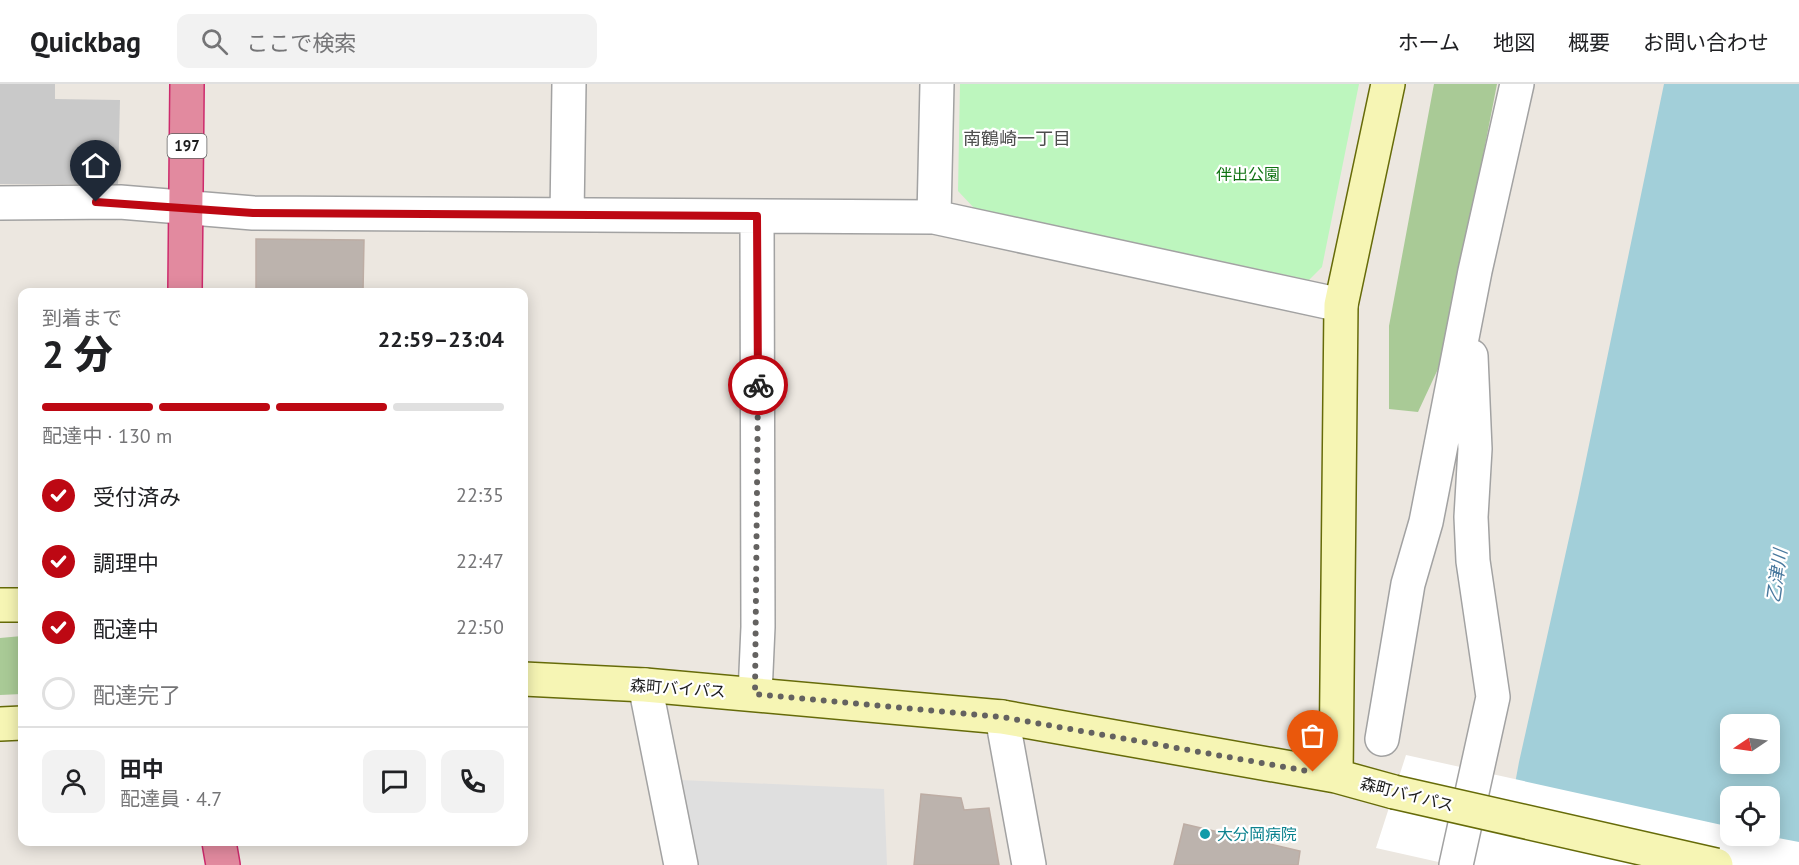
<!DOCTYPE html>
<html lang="ja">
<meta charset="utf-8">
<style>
:root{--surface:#fff;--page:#f2f2f2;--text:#202124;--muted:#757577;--line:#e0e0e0;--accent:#bd0813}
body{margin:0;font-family:"PT Sans","Noto Sans JP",sans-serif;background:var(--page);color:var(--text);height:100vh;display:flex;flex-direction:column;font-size:22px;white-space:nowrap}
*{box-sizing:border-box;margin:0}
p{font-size:20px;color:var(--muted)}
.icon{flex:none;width:33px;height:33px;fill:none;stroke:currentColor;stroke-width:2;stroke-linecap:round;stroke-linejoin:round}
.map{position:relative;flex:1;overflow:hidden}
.side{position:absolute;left:18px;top:204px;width:510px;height:558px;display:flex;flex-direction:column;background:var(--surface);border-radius:12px;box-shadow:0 3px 15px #0003}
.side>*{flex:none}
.needle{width:39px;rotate:257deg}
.fabs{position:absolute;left:1720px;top:630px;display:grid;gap:12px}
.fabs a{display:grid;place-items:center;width:60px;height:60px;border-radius:12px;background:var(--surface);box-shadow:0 3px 15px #0003;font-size:30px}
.pin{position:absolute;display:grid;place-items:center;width:51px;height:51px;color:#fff;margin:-62px -26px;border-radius:50% 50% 50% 0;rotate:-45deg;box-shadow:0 0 6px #0007}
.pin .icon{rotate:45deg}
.courier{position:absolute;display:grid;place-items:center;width:60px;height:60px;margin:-30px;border:4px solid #bd0813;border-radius:50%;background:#fff;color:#222;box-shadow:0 2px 8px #0007}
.overview em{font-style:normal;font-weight:800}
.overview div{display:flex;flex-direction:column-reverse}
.overview{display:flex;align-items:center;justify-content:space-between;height:102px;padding:0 24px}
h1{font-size:39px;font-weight:800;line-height:45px}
.bar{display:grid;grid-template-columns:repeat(4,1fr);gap:9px 6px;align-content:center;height:72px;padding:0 24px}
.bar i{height:8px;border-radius:4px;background:var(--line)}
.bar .selected{background:var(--accent)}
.bar p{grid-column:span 4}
.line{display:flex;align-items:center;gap:15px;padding:0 24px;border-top:2px solid var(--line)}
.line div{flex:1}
.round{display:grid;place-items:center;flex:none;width:63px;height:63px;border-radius:12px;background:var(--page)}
ol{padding:0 24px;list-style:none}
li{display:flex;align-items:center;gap:18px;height:66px}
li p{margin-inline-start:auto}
li .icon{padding:6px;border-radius:50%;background:var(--accent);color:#fff;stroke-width:4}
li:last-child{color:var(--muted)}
li i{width:33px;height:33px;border:3px solid var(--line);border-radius:50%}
header{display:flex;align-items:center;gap:36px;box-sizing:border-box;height:84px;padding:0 30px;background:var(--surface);border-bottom:2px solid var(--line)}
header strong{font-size:28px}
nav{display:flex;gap:33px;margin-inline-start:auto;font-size:21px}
.search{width:420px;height:54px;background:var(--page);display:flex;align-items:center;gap:15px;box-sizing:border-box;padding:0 21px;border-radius:12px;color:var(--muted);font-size:22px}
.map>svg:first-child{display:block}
.religious{fill:#c9c9c9}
.forest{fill:#a9ca96}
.park{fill:#bdf6be}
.parking{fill:#dfdfdf}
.water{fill:#a2cfd9;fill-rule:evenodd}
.pier{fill:#fff}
.building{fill:#bcb3ad;stroke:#bdada4;stroke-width:1.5}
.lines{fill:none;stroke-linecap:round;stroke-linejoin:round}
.street-casing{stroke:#a2a2a2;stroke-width:36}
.secondary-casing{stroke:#666b09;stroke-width:36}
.highway-casing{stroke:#cd2a6c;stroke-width:36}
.street{stroke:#fff;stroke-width:33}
.secondary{stroke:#f6f5b4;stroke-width:33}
.highway{stroke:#e28a9f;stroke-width:33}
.secondary-bridge-casing{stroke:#666b09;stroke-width:36;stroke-linecap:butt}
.secondary-bridge{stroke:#f6f5b4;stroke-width:33}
.done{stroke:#646260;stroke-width:6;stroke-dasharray:0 10.8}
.route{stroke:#bd0813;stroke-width:8}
.culture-dot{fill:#0f9aa8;stroke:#fff;stroke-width:2}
.labels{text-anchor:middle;stroke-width:4.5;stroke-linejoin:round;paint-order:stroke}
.shield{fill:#fff;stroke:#5f5f5f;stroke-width:1.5}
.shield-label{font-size:15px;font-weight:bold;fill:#1b1b1b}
.park-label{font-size:16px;fill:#0f7212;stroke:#fff}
.street-label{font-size:16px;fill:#1b1b1b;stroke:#fff}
.culture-label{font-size:16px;fill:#0d838f;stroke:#fff;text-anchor:start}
.neighbourhood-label{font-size:18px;fill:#4e4e4e;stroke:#fff}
.water-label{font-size:18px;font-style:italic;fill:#49799e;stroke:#fff}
</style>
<header>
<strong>Quickbag</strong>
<div class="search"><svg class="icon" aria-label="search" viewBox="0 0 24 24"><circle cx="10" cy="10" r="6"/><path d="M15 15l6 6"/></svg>ここで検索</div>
<nav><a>ホーム</a><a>地図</a><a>概要</a><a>お問い合わせ</a></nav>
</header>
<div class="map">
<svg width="1799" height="781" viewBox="0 0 1799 781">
<rect width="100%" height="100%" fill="#ece7e0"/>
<path class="religious" d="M 0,0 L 55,0 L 55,15 L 120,16 L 118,100 L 0,100 Z"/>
<path class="forest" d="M 1434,0 L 1497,0 L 1444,272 L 1418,328 L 1389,325 L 1389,242 Z
M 22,552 L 22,610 L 0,611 L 0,554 Z"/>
<path class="park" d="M 960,0 L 1359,0 L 1322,183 L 1309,196 L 974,124 L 958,107 Z"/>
<path class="parking" d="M 680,696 L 884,705 L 887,781 L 697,781 Z"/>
<path class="water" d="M 1664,0 L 1799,0 L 1799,781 L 1500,781 L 1519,678 L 1578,414 ZM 1731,640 L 1770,640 L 1770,680 L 1731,680 ZM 1731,712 L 1770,712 L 1770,752 L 1731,752 Z"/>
<path class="pier" d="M 1406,671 L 1731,743 L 1731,752 L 1768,752 L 1799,758 L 1799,781 L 1452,781 L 1376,764 Z"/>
<path class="building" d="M 256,155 L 364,156 L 363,208 L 256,208 Z
M 921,710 L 961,714 L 964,726 L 989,724 L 999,781 L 914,781 Z
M 1184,740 L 1300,767 L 1298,781 L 1174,781 Z"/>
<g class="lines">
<defs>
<path id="street" d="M 0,119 L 120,118 L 253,129 L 934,133 L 1341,221
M 567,131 L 569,0
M 934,133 L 937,0
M 645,601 L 681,781
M 755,610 L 758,543 L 757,132
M 1002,633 L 1029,781
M 1382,655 L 1408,500 L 1426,438 L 1475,187 L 1517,0
M 1456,781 L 1493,613 L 1473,477 L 1471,433 L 1475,365 L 1471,272"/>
<path id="secondary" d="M 0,521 L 22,521
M 524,595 L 645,601 L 1002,633 L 1336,692 L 1394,708
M 0,640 L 22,639
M 1336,692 L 1341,221 L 1388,0"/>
<path id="highway" d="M 185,208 L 187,0
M 219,758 L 223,781"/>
</defs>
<use href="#street" class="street-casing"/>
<use href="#secondary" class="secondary-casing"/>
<use href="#highway" class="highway-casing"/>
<use href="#street" class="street"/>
<use href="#secondary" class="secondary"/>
<use href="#highway" class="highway"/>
<defs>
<path id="secondary-bridge" d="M 1394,708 L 1716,781"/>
</defs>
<use href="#secondary-bridge" class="secondary-bridge-casing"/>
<use href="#secondary-bridge" class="secondary-bridge"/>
</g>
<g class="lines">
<path class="done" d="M 758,301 L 755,610 L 1002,633 L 1313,688"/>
<path class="route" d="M 96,118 L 253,129 L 757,132 L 758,301"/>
</g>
<circle class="culture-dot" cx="1205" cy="750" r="6"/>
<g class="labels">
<rect class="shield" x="167.5" y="50" width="39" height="24" rx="4.5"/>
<g class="shield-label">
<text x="187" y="67">197</text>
</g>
<g class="park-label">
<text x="1248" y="96">伴出公園</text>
</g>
<g class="street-label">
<text transform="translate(678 604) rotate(4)" y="6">森町バイパス</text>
<text transform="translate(1407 710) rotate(14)" y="6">森町バイパス</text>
</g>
<g class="culture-label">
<text x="1217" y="756">大分岡病院</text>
</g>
<g class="neighbourhood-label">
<text x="1017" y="61">南鶴崎一丁目</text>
</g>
<g class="water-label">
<text transform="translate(1777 492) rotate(-82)" y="6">乙津川</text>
</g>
</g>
</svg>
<div class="fabs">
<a><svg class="needle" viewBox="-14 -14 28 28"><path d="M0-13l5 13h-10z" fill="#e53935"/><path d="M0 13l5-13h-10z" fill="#757577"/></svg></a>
<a><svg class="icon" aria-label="locate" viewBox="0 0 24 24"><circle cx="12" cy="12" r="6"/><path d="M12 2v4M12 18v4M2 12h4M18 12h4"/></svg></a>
</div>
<div class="pin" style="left:1313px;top:688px;background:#ea580c"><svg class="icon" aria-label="bag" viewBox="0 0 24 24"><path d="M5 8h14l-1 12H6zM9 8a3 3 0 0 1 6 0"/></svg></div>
<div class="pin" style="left:96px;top:118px;background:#1f2937"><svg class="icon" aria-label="home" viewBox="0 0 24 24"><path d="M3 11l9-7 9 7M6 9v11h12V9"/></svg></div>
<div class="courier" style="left:758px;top:301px"><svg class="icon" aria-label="bike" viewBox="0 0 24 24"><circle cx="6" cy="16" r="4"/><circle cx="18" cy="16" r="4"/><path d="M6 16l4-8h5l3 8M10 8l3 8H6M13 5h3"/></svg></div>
<section class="side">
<div class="overview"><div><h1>2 分</h1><p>到着まで</p></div><em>22:59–23:04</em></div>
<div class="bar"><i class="selected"></i><i class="selected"></i><i class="selected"></i><i></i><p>配達中 · 130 m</p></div>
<ol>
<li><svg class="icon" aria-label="check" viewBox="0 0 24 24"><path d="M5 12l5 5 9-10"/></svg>受付済み<p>22:35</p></li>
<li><svg class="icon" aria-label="check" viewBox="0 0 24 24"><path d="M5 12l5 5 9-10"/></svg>調理中<p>22:47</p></li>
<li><svg class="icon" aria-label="check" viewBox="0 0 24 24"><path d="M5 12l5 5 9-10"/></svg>配達中<p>22:50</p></li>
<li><i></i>配達完了</li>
</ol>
<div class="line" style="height:108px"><a class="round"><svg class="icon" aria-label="person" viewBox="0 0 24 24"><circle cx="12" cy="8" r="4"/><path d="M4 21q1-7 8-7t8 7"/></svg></a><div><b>田中</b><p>配達員 · 4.7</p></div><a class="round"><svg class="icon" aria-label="chat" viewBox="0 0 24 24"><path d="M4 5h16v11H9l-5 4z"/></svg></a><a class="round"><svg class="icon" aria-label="phone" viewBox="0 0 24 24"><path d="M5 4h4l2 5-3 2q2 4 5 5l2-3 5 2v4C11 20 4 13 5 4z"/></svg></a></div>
</section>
</div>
